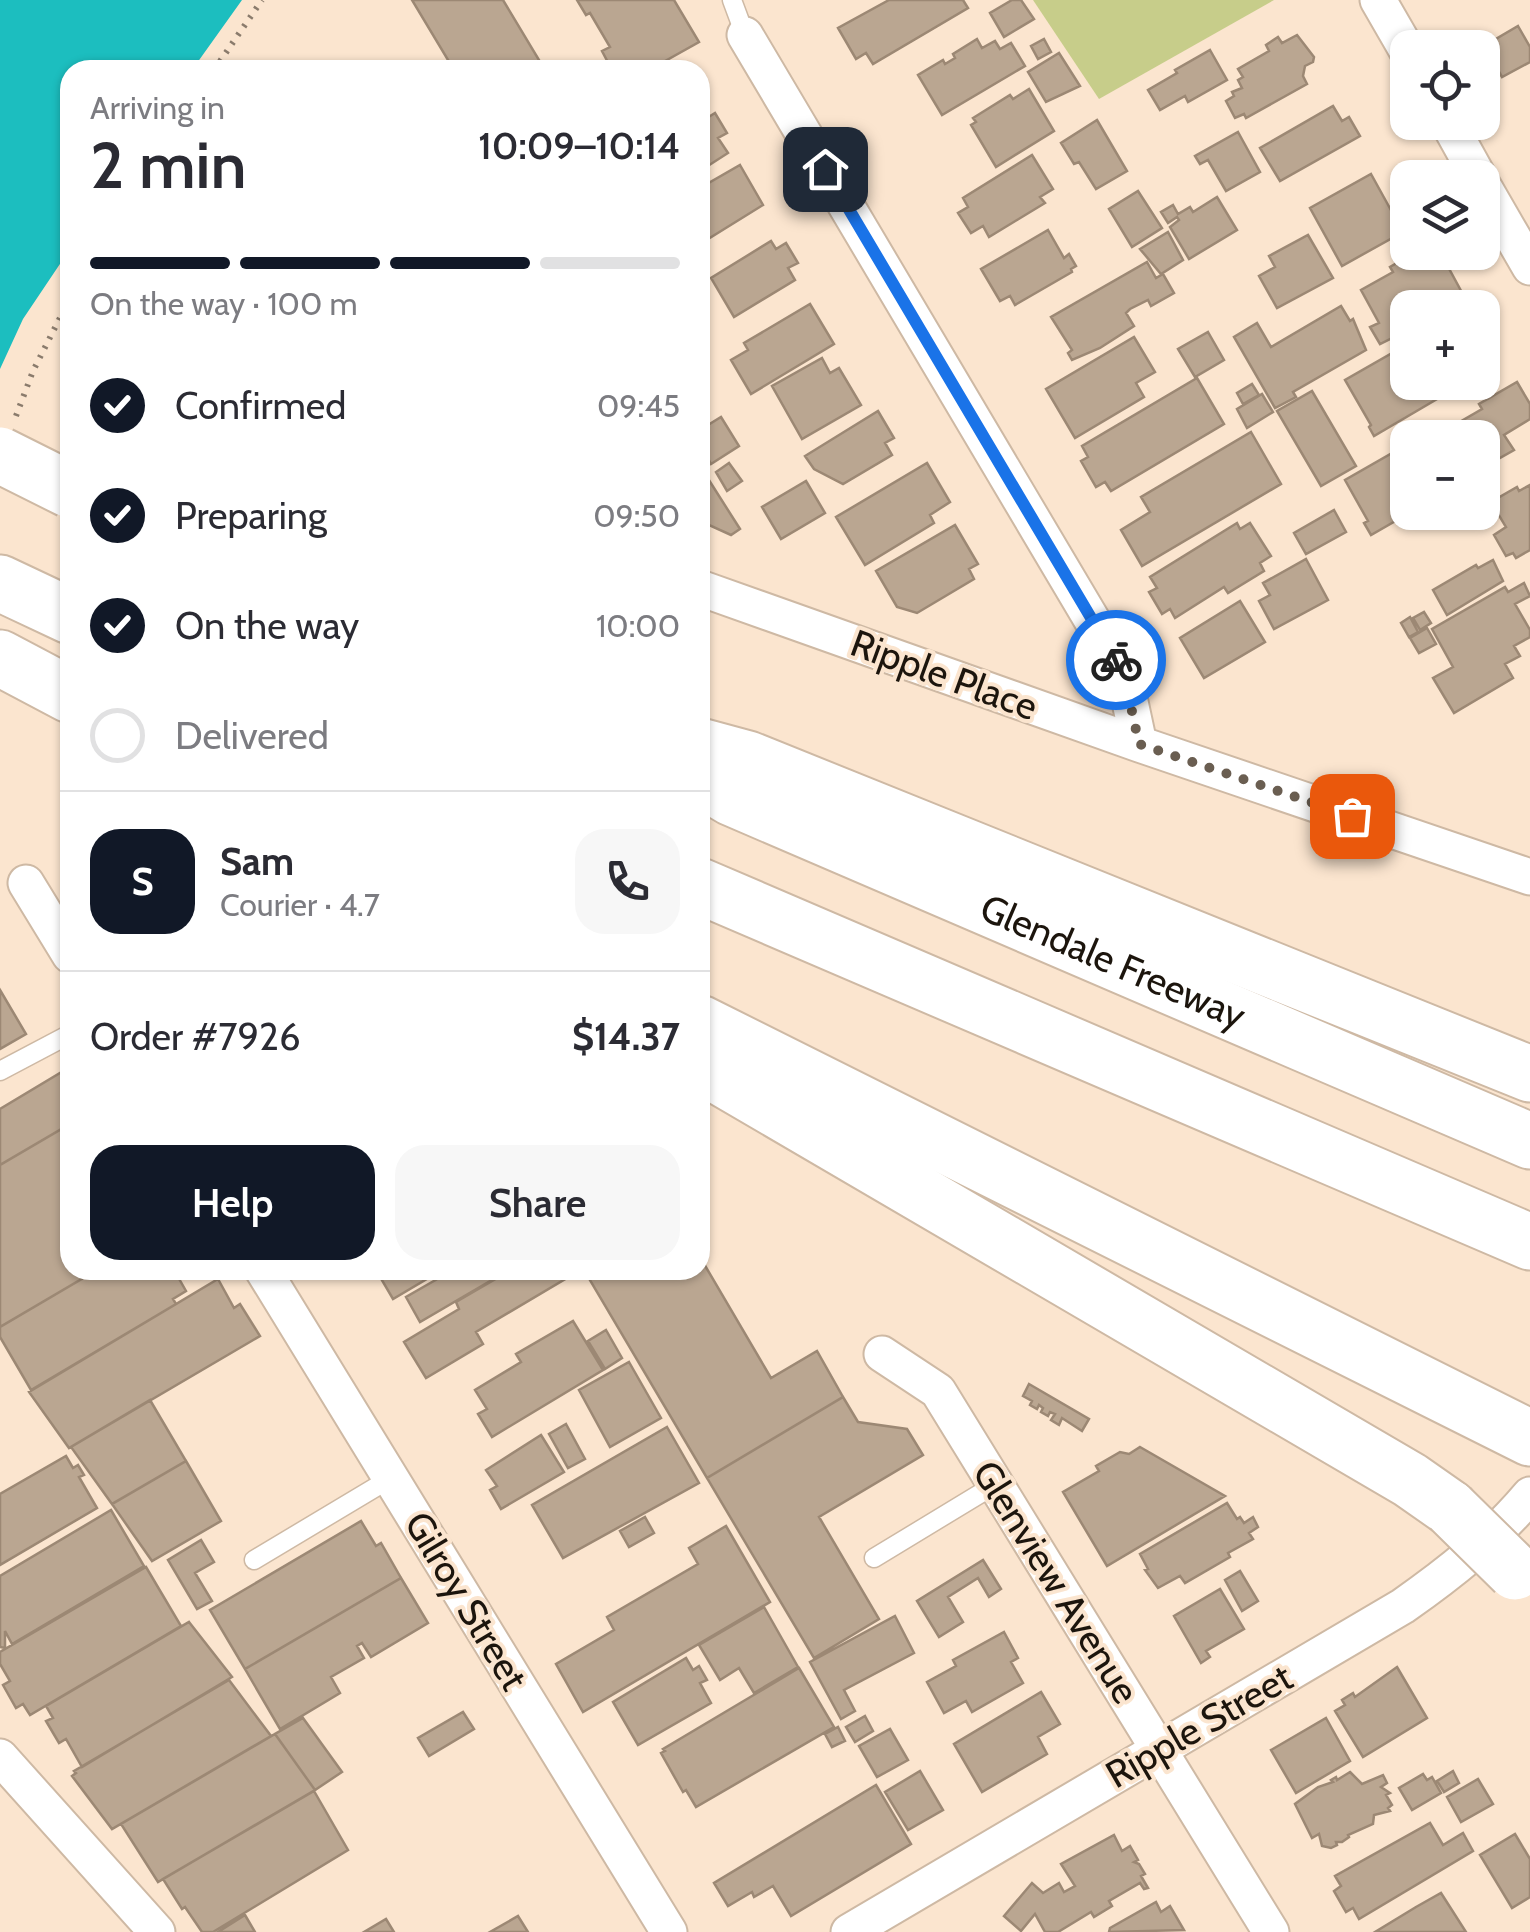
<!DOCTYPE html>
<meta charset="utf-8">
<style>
:root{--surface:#fff;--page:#f7f7f7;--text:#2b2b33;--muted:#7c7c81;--line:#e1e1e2;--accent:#111827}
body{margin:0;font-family:Cabin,sans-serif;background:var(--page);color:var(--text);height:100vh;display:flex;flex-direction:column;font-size:38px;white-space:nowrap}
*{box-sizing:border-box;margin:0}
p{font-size:32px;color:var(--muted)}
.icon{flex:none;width:55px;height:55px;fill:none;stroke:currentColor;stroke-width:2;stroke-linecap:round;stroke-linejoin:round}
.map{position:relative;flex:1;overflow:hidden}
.side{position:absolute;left:60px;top:60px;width:650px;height:1220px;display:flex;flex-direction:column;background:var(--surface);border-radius:30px;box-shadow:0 2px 8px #0004}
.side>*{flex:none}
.tools{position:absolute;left:1390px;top:30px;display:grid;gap:20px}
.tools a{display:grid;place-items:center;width:110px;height:110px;border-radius:20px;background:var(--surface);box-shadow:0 2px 8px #0004;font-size:50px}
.pin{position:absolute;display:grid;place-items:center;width:85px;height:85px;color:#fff;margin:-42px;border-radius:20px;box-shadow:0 5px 15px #0006}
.courier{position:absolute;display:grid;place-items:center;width:100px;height:100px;margin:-50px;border:8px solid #1a73e8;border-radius:50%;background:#fff;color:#222;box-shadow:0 2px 12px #0007}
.headline em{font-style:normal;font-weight:600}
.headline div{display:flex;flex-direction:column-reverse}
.headline{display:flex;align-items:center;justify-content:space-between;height:170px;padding:0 30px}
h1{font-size:65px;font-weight:600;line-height:75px}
.bar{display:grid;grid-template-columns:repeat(4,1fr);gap:15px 10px;align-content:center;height:120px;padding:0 30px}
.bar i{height:12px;border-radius:8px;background:var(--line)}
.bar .current{background:var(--accent)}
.bar p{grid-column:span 4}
.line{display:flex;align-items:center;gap:25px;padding:0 30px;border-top:2px solid var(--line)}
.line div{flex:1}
.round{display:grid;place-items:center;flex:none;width:105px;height:105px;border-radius:30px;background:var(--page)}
ol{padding:0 30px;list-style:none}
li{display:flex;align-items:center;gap:30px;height:110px}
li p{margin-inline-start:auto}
li .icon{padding:10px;border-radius:50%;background:var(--accent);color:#fff;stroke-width:4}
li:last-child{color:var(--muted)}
li i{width:55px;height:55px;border:5px solid var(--line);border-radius:50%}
.primary-button{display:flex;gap:20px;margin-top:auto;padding:20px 30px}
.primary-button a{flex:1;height:115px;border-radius:30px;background:var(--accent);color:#fff;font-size:40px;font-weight:600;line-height:115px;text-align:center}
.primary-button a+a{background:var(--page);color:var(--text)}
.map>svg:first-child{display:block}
.green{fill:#c7cd8a}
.water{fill:#1cbebf}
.building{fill:#baa691;stroke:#9c8874;stroke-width:2.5}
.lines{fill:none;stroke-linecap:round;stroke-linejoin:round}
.service-casing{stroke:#ceb9a4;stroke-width:21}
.minor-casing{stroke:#ceb9a4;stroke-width:39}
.motorway-casing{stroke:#ceb9a4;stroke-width:59}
.path{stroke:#8a7b6c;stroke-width:6;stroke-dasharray:2.5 8;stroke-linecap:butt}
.service{stroke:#fff;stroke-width:18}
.minor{stroke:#fff;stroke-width:35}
.motorway{stroke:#fff;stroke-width:55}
.motorway-bridge-casing{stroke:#ceb9a4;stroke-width:59;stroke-linecap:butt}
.motorway-bridge{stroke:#fff;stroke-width:55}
.done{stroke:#6a5e51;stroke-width:10;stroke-dasharray:0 18}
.route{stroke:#1a73e8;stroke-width:12}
.labels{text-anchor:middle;stroke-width:8;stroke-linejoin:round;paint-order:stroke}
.street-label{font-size:38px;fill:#1c150d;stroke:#fbe5cf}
</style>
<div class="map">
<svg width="1530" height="1932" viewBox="0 0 1530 1932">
<rect width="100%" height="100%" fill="#fbe5cf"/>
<path class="green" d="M 1033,0 L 1274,0 L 1099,99 Z"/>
<path class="water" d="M 0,0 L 242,0 L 192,70 L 70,70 L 70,249 L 23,319 L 0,369 Z"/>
<path class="building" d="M 412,0 L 503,0 L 545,70 L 454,70 Z
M 577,0 L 674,0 L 699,42 L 649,70 L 612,70 L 602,51 L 610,47 L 590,13 L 586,15 Z
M 889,0 L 963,0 L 968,8 L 873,64 L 866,53 L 856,59 L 838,28 Z
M 1012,0 L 1021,0 L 1034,19 L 1004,37 L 990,13 Z
M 1518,26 L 1530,47 L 1530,62 L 1502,77 L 1484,46 Z
M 1297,35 L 1314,57 L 1313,62 L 1305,66 L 1303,76 L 1307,84 L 1246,118 L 1244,114 L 1235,118 L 1226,101 L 1234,96 L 1232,92 L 1242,88 L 1238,80 L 1243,77 L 1238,69 L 1269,51 L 1266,45 L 1278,37 L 1282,43 Z
M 977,39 L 982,48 L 995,41 L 1000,49 L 1011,43 L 1025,66 L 942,115 L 918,75 L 943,60 L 945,64 L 955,58 L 953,54 Z
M 1044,39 L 1051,52 L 1038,59 L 1031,46 Z
M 1210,50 L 1227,80 L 1188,102 L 1185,96 L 1160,110 L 1148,90 L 1177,73 L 1175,70 Z
M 1059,53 L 1080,86 L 1046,102 L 1028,72 Z
M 1029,89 L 1054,131 L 996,167 L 971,125 L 976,122 L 973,118 L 1010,95 L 1013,99 Z
M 700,105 L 707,118 L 715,113 L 727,133 L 718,138 L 728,153 L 700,171 Z
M 1333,106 L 1342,121 L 1349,117 L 1360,136 L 1280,181 L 1260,148 Z
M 1097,120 L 1127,171 L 1096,189 L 1079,162 L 1074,164 L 1061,143 Z
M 1238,132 L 1260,172 L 1226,191 L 1208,160 L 1200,164 L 1195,156 Z
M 1032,155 L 1053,189 L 1040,197 L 1045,203 L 989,237 L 983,226 L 971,233 L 958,213 L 968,207 L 963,198 Z
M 740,165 L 763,205 L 700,244 L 700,188 Z
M 1371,174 L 1403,232 L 1342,266 L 1310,208 Z
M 1138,191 L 1162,228 L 1132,247 L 1109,209 Z
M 1217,197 L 1237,230 L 1189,259 L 1170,227 L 1179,220 L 1177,217 L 1168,223 L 1161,212 L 1173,205 L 1178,214 L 1190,207 L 1193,212 Z
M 1048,230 L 1064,258 L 1069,254 L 1076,266 L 1071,269 L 1072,272 L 1015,305 L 1010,296 L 1000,301 L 981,269 Z
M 1168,232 L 1183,260 L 1161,274 L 1140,249 Z
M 1308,235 L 1333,278 L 1277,308 L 1259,276 L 1275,267 L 1269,256 Z
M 771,241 L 776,249 L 786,243 L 798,263 L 788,268 L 795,280 L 734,317 L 711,278 Z
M 1416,252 L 1440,252 L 1466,300 L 1452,308 L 1408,308 L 1408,330 L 1380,344 L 1370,327 L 1379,323 L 1361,290 L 1393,272 L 1390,267 Z
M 1147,262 L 1156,278 L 1163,274 L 1174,293 L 1151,306 L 1148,300 L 1130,309 L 1126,313 L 1134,326 L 1100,348 L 1072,360 L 1068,353 L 1072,350 L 1051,317 Z
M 810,304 L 834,344 L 751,394 L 731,360 L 748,350 L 744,343 Z
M 1341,306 L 1350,321 L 1353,319 L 1366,350 L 1293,392 L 1296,397 L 1275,408 L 1234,337 L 1257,323 L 1271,347 Z
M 1208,332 L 1224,360 L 1195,377 L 1178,349 Z
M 1134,337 L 1155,372 L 1136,383 L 1144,397 L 1075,438 L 1046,389 Z
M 1408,344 L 1408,382 L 1466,382 L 1374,436 L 1369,427 L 1371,425 L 1345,380 Z
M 822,358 L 830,373 L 839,368 L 861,405 L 802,439 L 772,386 Z
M 1197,378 L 1224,424 L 1111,491 L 1105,482 L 1096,487 L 1081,461 L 1088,457 L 1082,446 Z
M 1517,382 L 1530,404 L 1530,419 L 1504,435 L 1514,450 L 1482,468 L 1482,438 L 1432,438 L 1482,409 L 1479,404 Z
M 1252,384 L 1259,395 L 1243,404 L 1237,393 Z
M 1312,391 L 1356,466 L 1321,486 L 1277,411 Z
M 1262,394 L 1273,412 L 1247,428 L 1237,409 Z
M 878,411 L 894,438 L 885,443 L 892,455 L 843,484 L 814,469 L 805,456 Z
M 721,417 L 739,446 L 711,464 L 700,445 L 700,430 Z
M 1251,432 L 1281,484 L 1142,566 L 1121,530 L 1150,512 L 1141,497 Z
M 1408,444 L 1408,512 L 1411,512 L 1371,535 L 1364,523 L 1368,521 L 1345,480 Z
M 729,463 L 742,481 L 727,491 L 716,472 Z
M 927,463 L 950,502 L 930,515 L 934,523 L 865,565 L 836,517 Z
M 700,466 L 740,529 L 731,535 L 700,521 Z
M 806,481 L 825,513 L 781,539 L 762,507 Z
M 1530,485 L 1530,550 L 1516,558 L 1513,553 L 1506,556 L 1494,535 L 1506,527 L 1491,502 L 1517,487 L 1519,491 Z
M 1334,510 L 1346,532 L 1306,554 L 1294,533 Z
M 1237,523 L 1240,529 L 1250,523 L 1271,556 L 1260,563 L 1264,571 L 1228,593 L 1224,587 L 1175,618 L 1170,609 L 1162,614 L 1149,592 L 1157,588 L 1150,577 Z
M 955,525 L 978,564 L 969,569 L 974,579 L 917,613 L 897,607 L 876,571 Z
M 1306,559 L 1328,600 L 1274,629 L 1259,601 L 1270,595 L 1263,583 Z
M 1493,560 L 1503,581 L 1447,615 L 1433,590 L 1476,565 L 1478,568 Z
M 1524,583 L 1530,596 L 1515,604 L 1530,630 L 1530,637 L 1514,646 L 1520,656 L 1505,664 L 1513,678 L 1454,713 L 1433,678 L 1453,667 L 1432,629 L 1505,587 L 1508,592 Z
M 1240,601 L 1265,642 L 1204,678 L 1180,638 Z
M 1424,612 L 1431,623 L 1420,630 L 1413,618 Z
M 1410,617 L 1418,632 L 1409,637 L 1401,623 Z
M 1427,628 L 1436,644 L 1419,653 L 1410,638 Z
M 0,990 L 26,1034 L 0,1049 Z
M 70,1067 L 70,1124 L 0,1165 L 0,1109 Z
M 70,1124 L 70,1270 L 97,1270 L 0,1327 L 0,1165 Z
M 700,1257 L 771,1378 L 817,1351 L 843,1397 L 707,1478 L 584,1270 L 700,1270 Z
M 97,1270 L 174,1270 L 186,1291 L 173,1299 L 176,1304 L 31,1390 L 0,1337 L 0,1327 Z
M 376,1270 L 442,1270 L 393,1299 Z
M 453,1270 L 509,1270 L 420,1322 L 406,1297 Z
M 511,1270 L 569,1270 L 572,1275 L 476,1332 L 483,1344 L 426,1378 L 404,1342 L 459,1309 L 456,1302 Z
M 218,1279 L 234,1308 L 240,1304 L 260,1336 L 69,1448 L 29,1392 Z
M 573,1321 L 603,1370 L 492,1437 L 478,1414 L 487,1409 L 475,1390 L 521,1362 L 516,1354 Z
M 606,1330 L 622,1358 L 605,1369 L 588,1341 Z
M 629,1362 L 661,1418 L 610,1447 L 579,1390 Z
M 1029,1384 L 1089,1419 L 1082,1431 L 1062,1418 L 1059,1425 L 1051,1420 L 1055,1414 L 1050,1412 L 1048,1416 L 1041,1412 L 1043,1408 L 1039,1405 L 1037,1409 L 1030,1405 L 1032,1401 L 1023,1396 Z
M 843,1397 L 858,1422 L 907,1429 L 923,1455 L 819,1517 L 879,1619 L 814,1658 L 707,1478 Z
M 150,1400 L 186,1461 L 112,1504 L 71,1447 Z
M 566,1424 L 585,1459 L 568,1468 L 549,1434 Z
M 667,1427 L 699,1483 L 563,1558 L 532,1505 Z
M 541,1435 L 564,1472 L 501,1509 L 490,1490 L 497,1486 L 486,1470 Z
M 1140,1447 L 1225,1496 L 1107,1566 L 1063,1492 L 1099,1471 L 1096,1466 L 1120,1452 L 1129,1454 Z
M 66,1456 L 73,1468 L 78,1465 L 84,1475 L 79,1477 L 97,1508 L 0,1565 L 0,1494 Z
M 186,1461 L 221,1521 L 152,1561 L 112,1504 Z
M 1227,1503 L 1237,1519 L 1240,1517 L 1244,1523 L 1253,1517 L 1258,1527 L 1249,1533 L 1253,1539 L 1228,1553 L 1230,1557 L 1185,1583 L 1180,1576 L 1158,1588 L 1145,1570 L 1148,1569 L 1140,1554 Z
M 111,1510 L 144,1566 L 12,1644 L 5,1631 L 5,1648 L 0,1647 L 0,1576 Z
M 645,1517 L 654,1533 L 629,1547 L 620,1531 Z
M 361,1521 L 376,1546 L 381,1543 L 401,1578 L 245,1669 L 210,1610 Z
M 726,1526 L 770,1602 L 583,1712 L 556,1664 L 614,1630 L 607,1617 L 698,1564 L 689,1548 Z
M 201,1540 L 214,1562 L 195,1573 L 212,1601 L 197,1609 L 168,1560 Z
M 983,1560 L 1001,1589 L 989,1597 L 978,1578 L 948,1597 L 963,1622 L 939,1637 L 917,1601 Z
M 146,1567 L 181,1626 L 30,1715 L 23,1704 L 16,1708 L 3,1685 L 10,1681 L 0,1664 L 0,1652 Z
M 1240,1571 L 1258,1601 L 1242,1611 L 1225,1580 Z
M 401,1578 L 428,1623 L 371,1657 L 362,1643 L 357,1646 L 364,1658 L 331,1677 L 340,1693 L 280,1729 L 245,1669 Z
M 1220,1589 L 1244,1629 L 1206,1651 L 1210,1657 L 1201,1663 L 1174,1616 Z
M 764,1607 L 798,1667 L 754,1693 L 739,1668 L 720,1680 L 699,1645 Z
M 895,1616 L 914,1653 L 844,1690 L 855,1711 L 841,1719 L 810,1662 Z
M 189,1622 L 232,1677 L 82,1767 L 66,1739 L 59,1743 L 46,1721 L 53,1718 L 46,1706 Z
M 1004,1632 L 1018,1658 L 1011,1662 L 1023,1683 L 972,1712 L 966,1701 L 944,1713 L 927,1682 L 956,1666 L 953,1660 Z
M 686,1658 L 693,1670 L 699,1666 L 707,1680 L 700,1683 L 711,1703 L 638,1745 L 613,1702 Z
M 1397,1667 L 1427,1718 L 1363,1757 L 1335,1711 L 1345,1705 L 1342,1700 L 1353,1693 L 1355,1697 Z
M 799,1668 L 834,1727 L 696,1807 L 686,1790 L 683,1792 L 661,1753 L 665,1751 L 663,1749 Z
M 229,1680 L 271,1736 L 112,1829 L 72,1776 L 76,1773 L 74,1771 Z
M 1041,1692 L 1060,1724 L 1038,1737 L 1047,1754 L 982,1792 L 954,1744 Z
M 463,1712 L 474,1729 L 429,1756 L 418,1738 Z
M 865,1716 L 873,1731 L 855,1742 L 846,1727 Z
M 303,1718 L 342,1772 L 315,1790 L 275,1734 Z
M 1326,1718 L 1350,1761 L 1296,1793 L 1271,1750 Z
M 838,1727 L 845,1741 L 832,1747 L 825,1734 Z
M 890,1729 L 908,1760 L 877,1777 L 859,1746 Z
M 275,1734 L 315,1790 L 158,1882 L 121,1824 Z
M 920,1771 L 943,1810 L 908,1830 L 885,1792 Z
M 1453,1771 L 1459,1783 L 1444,1792 L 1437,1781 Z
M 1350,1772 L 1362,1784 L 1383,1775 L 1387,1783 L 1381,1787 L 1390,1793 L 1386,1795 L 1392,1805 L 1388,1808 L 1390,1811 L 1374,1815 L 1373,1824 L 1348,1835 L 1349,1837 L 1342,1842 L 1336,1842 L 1337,1845 L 1331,1848 L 1322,1846 L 1319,1834 L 1312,1838 L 1295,1804 L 1318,1787 L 1333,1782 L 1331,1780 L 1336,1777 L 1337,1780 Z
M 1423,1774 L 1427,1780 L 1432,1777 L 1441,1793 L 1412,1810 L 1399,1788 Z
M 1478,1779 L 1493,1804 L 1461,1822 L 1447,1797 Z
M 876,1785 L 911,1844 L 791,1916 L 773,1886 L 754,1897 L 752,1892 L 728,1906 L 714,1883 Z
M 314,1791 L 348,1850 L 213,1932 L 202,1932 L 185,1907 L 182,1909 L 163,1879 Z
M 1430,1823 L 1443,1845 L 1463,1833 L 1473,1851 L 1359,1919 L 1353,1908 L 1346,1912 L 1334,1891 L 1341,1886 L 1335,1876 Z
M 1515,1834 L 1530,1859 L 1530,1897 L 1512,1908 L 1480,1855 Z
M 1114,1835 L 1122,1851 L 1130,1846 L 1138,1860 L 1134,1862 L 1139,1864 L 1145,1874 L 1141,1876 L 1148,1888 L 1144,1889 L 1140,1883 L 1109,1901 L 1112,1906 L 1094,1917 L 1091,1912 L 1058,1932 L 1045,1932 L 1035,1914 L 1021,1931 L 1004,1916 L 1032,1883 L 1043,1893 L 1059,1883 L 1064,1892 L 1075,1886 L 1061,1864 Z
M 1441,1893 L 1466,1932 L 1375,1932 L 1416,1907 Z
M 1156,1902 L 1161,1912 L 1170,1906 L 1184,1930 L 1109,1932 L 1110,1928 Z
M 245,1915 L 255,1932 L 218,1932 Z
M 518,1916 L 528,1932 L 490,1932 Z
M 386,1919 L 394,1932 L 364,1932 Z"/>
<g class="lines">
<defs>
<path id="service" d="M 732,0 L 745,35
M 0,1071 L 70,1034
M 874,1558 L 996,1484
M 254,1560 L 391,1478"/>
<path id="minor" d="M 1378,0 L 1408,52
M 745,35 L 1124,674 L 1139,744
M 1448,122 L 1479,178
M 1482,184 L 1530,267
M 700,588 L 1139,744 L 1530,877
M 26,883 L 70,955
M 263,1270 L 669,1932
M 882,1354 L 938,1391 L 1271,1932
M 0,1757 L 157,1932
M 849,1932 L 1403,1606 C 1450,1573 1493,1539 1530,1495"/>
<g id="motorway">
<path d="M 0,583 L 70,616"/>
<path d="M 0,658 L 70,695"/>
<path d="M 700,746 L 748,759 L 1530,1074"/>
<path id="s1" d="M 700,779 L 732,798 L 1530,1141"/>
<path d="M 700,886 L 1530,1242"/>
<path d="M 700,1023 L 1530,1438"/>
<path d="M 700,1065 L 1410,1480 L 1450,1508"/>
</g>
</defs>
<use href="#service" class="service-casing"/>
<use href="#minor" class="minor-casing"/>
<use href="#motorway" class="motorway-casing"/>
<path class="path" d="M 214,70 L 262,0
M 16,416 L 33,371 L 70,298"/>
<use href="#service" class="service"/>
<use href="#minor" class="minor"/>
<use href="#motorway" class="motorway"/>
<defs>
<path id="motorway-bridge" d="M 0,455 L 70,490
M 1450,1508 L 1515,1572"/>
</defs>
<use href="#motorway-bridge" class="motorway-bridge-casing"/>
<use href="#motorway-bridge" class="motorway-bridge"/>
</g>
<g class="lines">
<path class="done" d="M 1116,660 L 1124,674 L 1139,744 L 1352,816"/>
<path class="route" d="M 825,169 L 1116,660"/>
</g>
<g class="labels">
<g class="street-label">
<text transform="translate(944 675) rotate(20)" y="13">Ripple Place</text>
<text dy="13" stroke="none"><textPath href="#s1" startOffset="452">Glendale Freeway</textPath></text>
<text transform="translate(1056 1582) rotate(58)" y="13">Glenview Avenue</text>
<text transform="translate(466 1601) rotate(59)" y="13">Gilroy Street</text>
<text transform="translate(1199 1726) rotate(-30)" y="13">Ripple Street</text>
</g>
</g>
</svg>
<div class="tools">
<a><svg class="icon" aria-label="locate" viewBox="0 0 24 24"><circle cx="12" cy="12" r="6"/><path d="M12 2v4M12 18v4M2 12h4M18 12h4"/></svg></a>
<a><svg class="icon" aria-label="layers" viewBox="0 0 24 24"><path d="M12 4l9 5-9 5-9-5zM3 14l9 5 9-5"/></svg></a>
<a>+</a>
<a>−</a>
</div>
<div class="pin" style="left:1352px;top:816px;background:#ea580c"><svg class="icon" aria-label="bag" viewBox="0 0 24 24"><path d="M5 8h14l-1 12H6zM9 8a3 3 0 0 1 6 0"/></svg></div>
<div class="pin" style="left:825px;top:169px;background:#1f2937"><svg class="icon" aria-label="home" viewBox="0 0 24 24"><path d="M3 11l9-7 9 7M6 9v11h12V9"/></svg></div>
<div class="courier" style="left:1116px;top:660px"><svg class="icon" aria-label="bike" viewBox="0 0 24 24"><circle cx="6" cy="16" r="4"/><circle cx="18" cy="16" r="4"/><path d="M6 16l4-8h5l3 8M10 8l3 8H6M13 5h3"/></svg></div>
<section class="side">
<div class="headline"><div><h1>2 min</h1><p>Arriving in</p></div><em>10:09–10:14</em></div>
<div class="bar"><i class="current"></i><i class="current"></i><i class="current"></i><i></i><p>On the way · 100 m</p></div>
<ol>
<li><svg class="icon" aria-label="check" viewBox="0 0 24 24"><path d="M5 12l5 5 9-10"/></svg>Confirmed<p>09:45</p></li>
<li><svg class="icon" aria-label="check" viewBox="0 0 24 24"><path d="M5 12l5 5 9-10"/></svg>Preparing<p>09:50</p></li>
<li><svg class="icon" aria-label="check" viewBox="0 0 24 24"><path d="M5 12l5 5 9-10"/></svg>On the way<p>10:00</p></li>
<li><i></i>Delivered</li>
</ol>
<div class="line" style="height:180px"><b class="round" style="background:var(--accent);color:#fff">S</b><div><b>Sam</b><p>Courier · 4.7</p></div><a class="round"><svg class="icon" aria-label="phone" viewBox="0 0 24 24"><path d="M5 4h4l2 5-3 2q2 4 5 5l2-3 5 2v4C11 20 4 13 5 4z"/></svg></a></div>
<div class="line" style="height:130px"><div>Order #7926</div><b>$14.37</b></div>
<div class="primary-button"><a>Help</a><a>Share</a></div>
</section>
</div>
